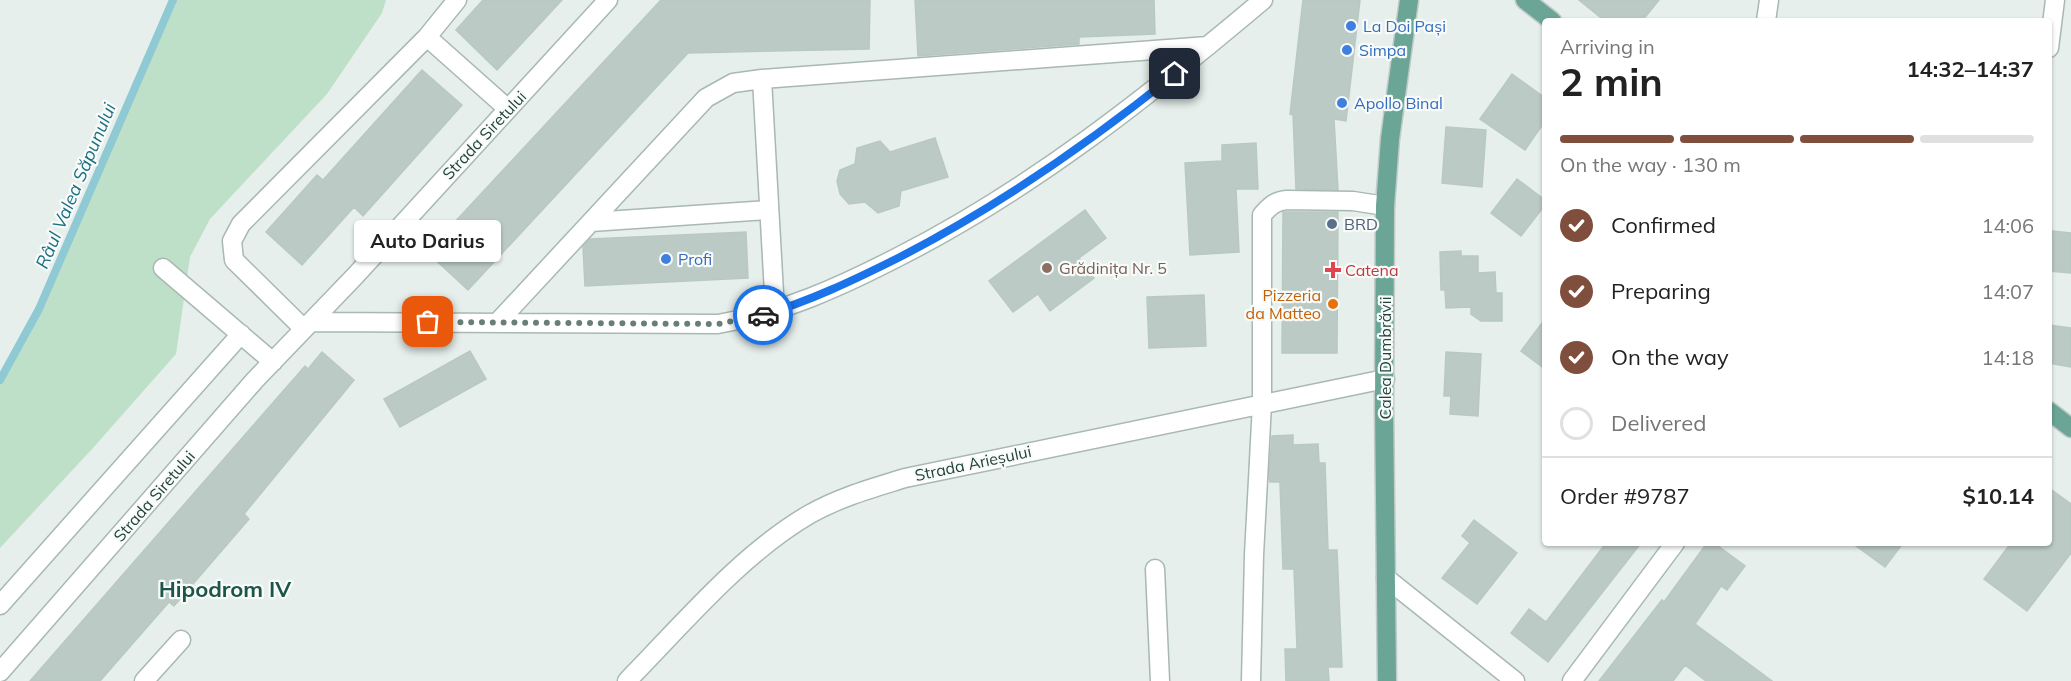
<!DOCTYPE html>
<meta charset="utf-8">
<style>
:root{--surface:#fff;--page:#f6f6f6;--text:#222;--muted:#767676;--line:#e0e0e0;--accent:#804e3d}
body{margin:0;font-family:Mulish,sans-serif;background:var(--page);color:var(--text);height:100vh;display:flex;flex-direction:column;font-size:22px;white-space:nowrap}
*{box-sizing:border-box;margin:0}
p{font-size:20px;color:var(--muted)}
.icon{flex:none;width:33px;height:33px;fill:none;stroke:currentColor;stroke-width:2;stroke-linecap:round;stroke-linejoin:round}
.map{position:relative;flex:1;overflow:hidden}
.drawer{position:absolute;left:1542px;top:18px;width:510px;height:528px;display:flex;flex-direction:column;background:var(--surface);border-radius:6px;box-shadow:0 2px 4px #0004}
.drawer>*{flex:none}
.pin{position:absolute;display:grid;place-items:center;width:51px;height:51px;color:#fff;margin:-26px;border-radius:12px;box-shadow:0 3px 9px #0006}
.courier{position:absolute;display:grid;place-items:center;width:60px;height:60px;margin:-30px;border:4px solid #1a73e8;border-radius:50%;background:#fff;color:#222;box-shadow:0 2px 8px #0007}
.bubble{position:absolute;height:42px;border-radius:6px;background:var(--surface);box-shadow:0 2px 4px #0004;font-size:20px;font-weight:700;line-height:42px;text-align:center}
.summary em{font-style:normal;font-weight:700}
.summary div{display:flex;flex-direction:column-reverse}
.summary{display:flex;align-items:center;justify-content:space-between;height:102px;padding:0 18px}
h1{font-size:39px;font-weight:700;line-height:45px}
.bar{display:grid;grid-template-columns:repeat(4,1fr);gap:9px 6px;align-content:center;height:72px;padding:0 18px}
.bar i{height:8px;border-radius:4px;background:var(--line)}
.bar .on{background:var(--accent)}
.bar p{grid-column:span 4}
.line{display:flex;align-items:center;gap:15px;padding:0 18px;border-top:2px solid var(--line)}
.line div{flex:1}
ol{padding:0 18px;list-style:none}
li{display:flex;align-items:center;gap:18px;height:66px}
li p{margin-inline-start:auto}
li .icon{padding:6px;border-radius:50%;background:var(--accent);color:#fff;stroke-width:4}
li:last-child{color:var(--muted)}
li i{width:33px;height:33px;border:3px solid var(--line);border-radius:50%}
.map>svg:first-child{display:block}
.green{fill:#bfe0c8}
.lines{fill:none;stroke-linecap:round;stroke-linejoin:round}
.stream{stroke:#8ec9d4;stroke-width:8}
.building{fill:#bbcac4;stroke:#b8c9c2;stroke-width:1.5}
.minor-casing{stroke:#a8b8b2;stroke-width:21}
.major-casing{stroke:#c2cac8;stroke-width:21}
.minor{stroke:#fff;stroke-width:18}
.major{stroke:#6aa596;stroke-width:18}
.done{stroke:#687f78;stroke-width:6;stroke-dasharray:0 10.8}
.route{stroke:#1a73e8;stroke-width:8}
.shop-dot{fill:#3f7fe0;stroke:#f7fbf9;stroke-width:2}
.service-dot{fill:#5c6f8a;stroke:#f7fbf9;stroke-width:2}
.education-dot{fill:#8d6e63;stroke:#f7fbf9;stroke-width:2}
.health-dot{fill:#e0444e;stroke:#f7fbf9;stroke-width:2}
.food-dot{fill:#e8710a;stroke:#f7fbf9;stroke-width:2}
.labels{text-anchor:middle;stroke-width:4.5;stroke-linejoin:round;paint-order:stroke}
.shop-label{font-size:16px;fill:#366cbe;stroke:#f7fbf9;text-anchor:start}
.street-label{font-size:16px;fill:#24423a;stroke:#f7fbf9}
.service-label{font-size:16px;fill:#4e5e75;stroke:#f7fbf9;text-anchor:start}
.education-label{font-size:16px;fill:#785e54;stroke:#f7fbf9;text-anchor:start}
.health-label{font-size:16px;fill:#be3a42;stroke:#f7fbf9;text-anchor:start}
.food-label{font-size:16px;fill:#c56008;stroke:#f7fbf9;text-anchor:end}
.water-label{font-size:18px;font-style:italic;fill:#1c6f80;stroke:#f7fbf9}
.district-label{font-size:22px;font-weight:bold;fill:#1f5548;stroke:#f7fbf9}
</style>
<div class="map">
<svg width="2071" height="681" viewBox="0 0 2071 681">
<rect width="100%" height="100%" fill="#e6efeb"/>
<path class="green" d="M 173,0 L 386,0 L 382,13 L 327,94 L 210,219 L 190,257 L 176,354 L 93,448 L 0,548 L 0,380 L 39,309 Z"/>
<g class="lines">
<path class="stream" d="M 0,380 L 39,309 L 173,0"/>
</g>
<path class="building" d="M 483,0 L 562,0 L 497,70 L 456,30 Z
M 661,0 L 870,0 L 869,49 L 688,53 L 468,290 L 427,252 Z
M 915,0 L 1154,0 L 1155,34 L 1079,37 L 1079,44 L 918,56 Z
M 1303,0 L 1360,0 L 1346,121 L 1334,119 L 1338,190 L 1296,189 L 1293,115 L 1290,114 Z
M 1579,0 L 1659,0 L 1642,21 L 1605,21 Z
M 422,70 L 462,105 L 363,216 L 354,207 L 302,265 L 266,232 L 317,175 L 323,180 Z
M 1512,74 L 1545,98 L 1545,121 L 1525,150 L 1480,119 Z
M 1446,127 L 1486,130 L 1482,187 L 1442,183 Z
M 935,138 L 948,177 L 901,191 L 899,206 L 878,213 L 865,202 L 849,204 L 840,194 L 837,181 L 840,170 L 855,164 L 857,148 L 880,141 L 890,152 Z
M 1256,143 L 1258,189 L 1236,189 L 1239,252 L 1190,255 L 1185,163 L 1222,161 L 1222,145 Z
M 1517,179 L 1545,200 L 1545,205 L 1521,236 L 1491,213 Z
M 1085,210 L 1106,238 L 1079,258 L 1094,278 L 1050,311 L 1038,294 L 1013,312 L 989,281 Z
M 1283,212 L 1338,212 L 1337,353 L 1282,353 Z
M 2052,231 L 2071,233 L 2071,273 L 2049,271 Z
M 746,232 L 748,278 L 585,286 L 583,247 L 590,239 Z
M 1461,251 L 1461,256 L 1478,256 L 1478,273 L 1495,272 L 1496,293 L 1502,293 L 1502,321 L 1481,321 L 1471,314 L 1471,307 L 1446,308 L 1445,290 L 1441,290 L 1440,252 Z
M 1204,295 L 1206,346 L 1149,348 L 1147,297 Z
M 1545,319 L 1545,369 L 1521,351 Z
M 2049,325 L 2071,328 L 2071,367 L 2049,363 Z
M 470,351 L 486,379 L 400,427 L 384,399 Z
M 322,352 L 354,380 L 244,514 L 249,519 L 174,606 L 169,602 L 100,681 L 30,681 L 305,366 L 308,369 Z
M 1446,352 L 1481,354 L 1478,416 L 1450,414 L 1451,396 L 1444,396 Z
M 1293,435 L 1293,445 L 1318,444 L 1319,463 L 1325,463 L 1328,550 L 1337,550 L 1342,667 L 1328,667 L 1329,681 L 1286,681 L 1285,649 L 1297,649 L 1294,569 L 1283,569 L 1280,482 L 1270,482 L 1269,476 L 1272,436 Z
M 2049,488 L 2071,504 L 2071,553 L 2027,611 L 1984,579 L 2011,543 L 2049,543 Z
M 1474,520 L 1517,553 L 1477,604 L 1442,578 L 1470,543 L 1462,536 Z
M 1606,543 L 1641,543 L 1548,662 L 1511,633 L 1529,609 L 1546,622 Z
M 1707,543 L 1714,543 L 1745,566 L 1727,590 L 1721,586 L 1695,624 L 1772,681 L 1706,681 L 1685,665 L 1673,681 L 1599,681 L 1662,600 L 1664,602 Z
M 1852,543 L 1903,543 L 1885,567 Z"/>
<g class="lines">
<defs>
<path id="minor" d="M 1766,21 L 1769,0
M 427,37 L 508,109
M 2049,48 L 2055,0
M 762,79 L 775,311
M 591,222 L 769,210
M 163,268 L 273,362
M 311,322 L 718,324 C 783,313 842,286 900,256 C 1033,188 1149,96 1263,0
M 497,323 L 706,98 L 733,83 L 762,79 L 1208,46
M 304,329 L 234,260 L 232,241 L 241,224 L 427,37 L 457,0
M 1155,569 L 1160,681
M 1386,578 L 1515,681
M 0,605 L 241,334
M 0,672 L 255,380 L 355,276 L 608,0
M 144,681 L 181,640
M 627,681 C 683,624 741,554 810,514 C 840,497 873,488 905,478 L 1385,379
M 1251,681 L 1254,555 L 1262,404 L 1262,215 C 1270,206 1275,201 1287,200 L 1353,201 L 1385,206
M 1572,681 L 1675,543"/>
<path id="major" d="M 1525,0 L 1552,21
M 2049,411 L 2071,428
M 1387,681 L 1384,405 L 1385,206 L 1390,139 L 1409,0"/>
</defs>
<use href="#minor" class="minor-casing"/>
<use href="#major" class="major-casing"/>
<use href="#minor" class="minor"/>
<use href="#major" class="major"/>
</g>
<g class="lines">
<path class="done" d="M 428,322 L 718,324 L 763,315"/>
<path class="route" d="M 763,315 C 810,301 854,280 898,258 C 997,207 1088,144 1175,74"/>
</g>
<g class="shop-dot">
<circle cx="1351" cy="26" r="6"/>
<circle cx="1347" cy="50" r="6"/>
<circle cx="1342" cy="103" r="6"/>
<circle cx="666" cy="259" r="6"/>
</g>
<circle class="service-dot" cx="1332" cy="224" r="6"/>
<circle class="education-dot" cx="1047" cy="268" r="6"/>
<path class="health-dot" d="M1330 261h6v6h6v6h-6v6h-6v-6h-6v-6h6z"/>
<circle class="food-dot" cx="1333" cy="304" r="6"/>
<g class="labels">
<g class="shop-label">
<text x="1363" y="32">La Doi Pași</text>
<text x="1359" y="56">Simpa</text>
<text x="1354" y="109">Apollo Binal</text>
<text x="678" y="265">Profi</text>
</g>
<g class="street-label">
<text transform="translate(484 135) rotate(-47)" y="6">Strada Siretului</text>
<text transform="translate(1385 358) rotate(-90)" y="6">Calea Dumbrăvii</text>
<text transform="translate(973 463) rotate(-12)" y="6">Strada Arieșului</text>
<text transform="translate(154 496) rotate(-49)" y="6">Strada Siretului</text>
</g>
<g class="service-label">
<text x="1344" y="230">BRD</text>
</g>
<g class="education-label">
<text x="1059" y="274">Grădinița Nr. 5</text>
</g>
<g class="health-label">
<text x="1345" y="276">Catena</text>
</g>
<g class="food-label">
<text x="1321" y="301">Pizzeria<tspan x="1321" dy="18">da Matteo</tspan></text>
</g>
<g class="water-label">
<text transform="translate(76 186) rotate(-67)" y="6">Râul Valea Săpunului</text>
</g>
<g class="district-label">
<text x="225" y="597">Hipodrom IV</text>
</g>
</g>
</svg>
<div class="pin" style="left:428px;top:322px;background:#ea580c"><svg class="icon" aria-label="bag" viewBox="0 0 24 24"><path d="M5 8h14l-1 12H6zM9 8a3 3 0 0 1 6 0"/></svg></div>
<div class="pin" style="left:1175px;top:74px;background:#1f2937"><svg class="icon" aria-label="home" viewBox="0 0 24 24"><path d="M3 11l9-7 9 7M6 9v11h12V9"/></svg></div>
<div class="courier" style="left:763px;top:315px"><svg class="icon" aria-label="car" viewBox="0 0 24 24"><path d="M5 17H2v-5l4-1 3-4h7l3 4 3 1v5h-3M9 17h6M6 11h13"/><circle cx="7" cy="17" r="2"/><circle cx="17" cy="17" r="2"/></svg></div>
<div class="bubble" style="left:354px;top:220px;width:147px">Auto Darius</div>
<section class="drawer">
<div class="summary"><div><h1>2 min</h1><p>Arriving in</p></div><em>14:32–14:37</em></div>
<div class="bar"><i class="on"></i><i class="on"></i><i class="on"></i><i></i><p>On the way · 130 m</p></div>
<ol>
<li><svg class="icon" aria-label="check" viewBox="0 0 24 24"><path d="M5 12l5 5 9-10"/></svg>Confirmed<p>14:06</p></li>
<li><svg class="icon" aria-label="check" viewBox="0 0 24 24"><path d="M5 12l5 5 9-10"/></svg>Preparing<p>14:07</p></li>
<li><svg class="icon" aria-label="check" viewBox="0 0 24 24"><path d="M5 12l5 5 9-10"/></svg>On the way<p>14:18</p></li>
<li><i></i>Delivered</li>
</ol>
<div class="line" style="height:78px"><div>Order #9787</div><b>$10.14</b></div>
</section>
</div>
